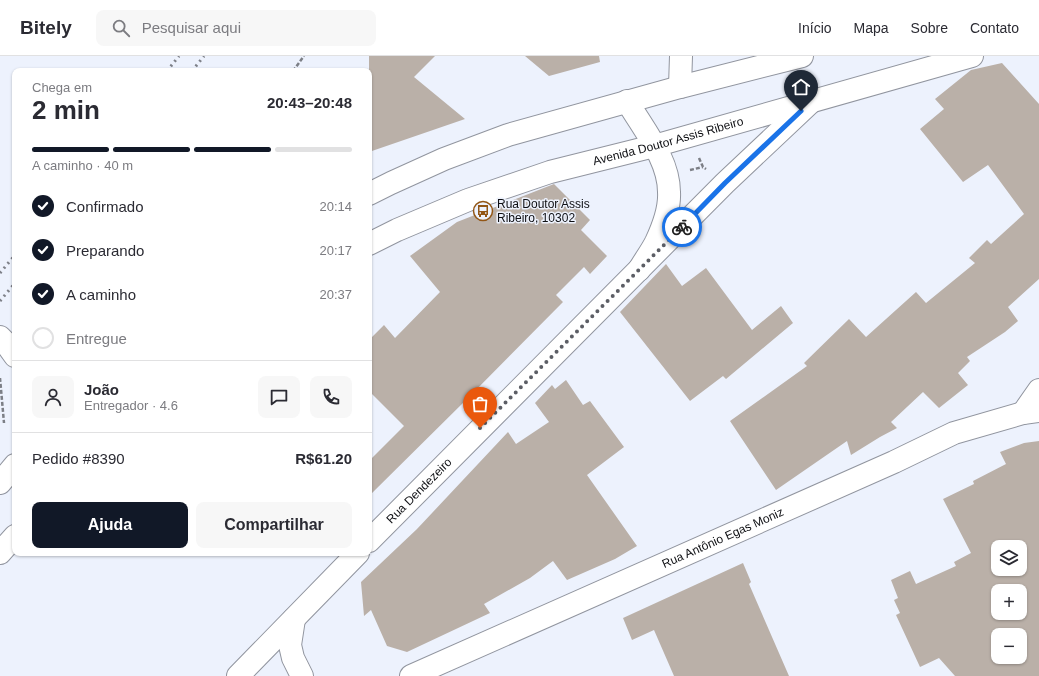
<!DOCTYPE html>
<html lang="pt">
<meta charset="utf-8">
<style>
:root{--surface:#fff;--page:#f7f7f7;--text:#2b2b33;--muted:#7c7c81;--line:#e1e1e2;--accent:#111827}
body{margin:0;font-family:Helvetica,sans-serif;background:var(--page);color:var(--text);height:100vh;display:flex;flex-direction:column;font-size:15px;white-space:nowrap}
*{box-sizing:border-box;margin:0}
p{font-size:13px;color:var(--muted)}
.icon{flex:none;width:22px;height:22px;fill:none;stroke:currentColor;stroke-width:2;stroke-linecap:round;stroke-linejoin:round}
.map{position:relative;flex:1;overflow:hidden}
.sheet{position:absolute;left:12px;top:12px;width:360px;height:488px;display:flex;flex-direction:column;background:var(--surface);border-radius:8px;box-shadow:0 1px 3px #0004}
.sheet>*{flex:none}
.controls{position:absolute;left:991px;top:484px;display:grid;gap:8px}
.controls a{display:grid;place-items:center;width:36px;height:36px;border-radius:8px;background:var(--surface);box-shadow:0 1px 3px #0004;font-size:20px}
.pin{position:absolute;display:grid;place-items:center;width:34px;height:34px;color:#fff;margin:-41px -17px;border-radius:50% 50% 50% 0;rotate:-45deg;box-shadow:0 0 4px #0007}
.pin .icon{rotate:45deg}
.courier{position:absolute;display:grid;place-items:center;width:40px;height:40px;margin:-20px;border:3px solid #1a73e8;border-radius:50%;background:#fff;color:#222;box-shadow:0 1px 5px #0007}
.summary em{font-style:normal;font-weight:700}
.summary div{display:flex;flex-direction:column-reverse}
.summary{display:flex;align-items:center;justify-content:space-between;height:68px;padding:0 20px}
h1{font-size:26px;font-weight:700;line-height:30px}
.bar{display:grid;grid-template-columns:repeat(4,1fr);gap:6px 4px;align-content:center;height:48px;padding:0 20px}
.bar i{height:5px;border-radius:3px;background:var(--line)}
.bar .active{background:var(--accent)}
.bar p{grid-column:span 4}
.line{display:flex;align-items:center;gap:10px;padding:0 20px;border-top:1px solid var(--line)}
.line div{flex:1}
.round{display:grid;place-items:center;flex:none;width:42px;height:42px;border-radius:8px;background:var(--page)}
ol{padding:0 20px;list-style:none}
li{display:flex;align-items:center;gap:12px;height:44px}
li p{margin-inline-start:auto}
li .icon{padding:4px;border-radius:50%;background:var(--accent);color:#fff;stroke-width:4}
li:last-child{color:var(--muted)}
li i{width:22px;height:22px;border:2px solid var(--line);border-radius:50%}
.primary-button{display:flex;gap:8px;margin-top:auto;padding:8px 20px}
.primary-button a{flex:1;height:46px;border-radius:8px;background:var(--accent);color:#fff;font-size:16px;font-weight:700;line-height:46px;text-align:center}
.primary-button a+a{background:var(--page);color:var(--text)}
header{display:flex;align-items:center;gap:24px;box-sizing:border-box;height:56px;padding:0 20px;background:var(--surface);border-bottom:1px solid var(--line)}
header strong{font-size:19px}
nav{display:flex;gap:22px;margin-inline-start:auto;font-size:14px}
.search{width:280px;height:36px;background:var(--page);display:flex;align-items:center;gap:10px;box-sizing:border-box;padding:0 14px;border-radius:8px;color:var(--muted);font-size:15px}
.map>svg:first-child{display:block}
.building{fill:#bab0a8;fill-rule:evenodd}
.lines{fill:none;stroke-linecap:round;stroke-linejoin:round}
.minor-casing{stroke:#91959f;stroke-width:24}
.secondary-casing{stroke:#91959f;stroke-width:24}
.primary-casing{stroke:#91959f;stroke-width:24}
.path{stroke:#7c7f86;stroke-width:2.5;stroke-dasharray:4 2;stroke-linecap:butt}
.minor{stroke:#fff;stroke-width:22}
.secondary{stroke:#fff;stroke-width:22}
.primary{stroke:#fff;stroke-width:22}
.rail{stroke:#7e8189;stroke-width:3;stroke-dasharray:2 4;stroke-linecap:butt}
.done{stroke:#5c5e65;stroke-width:4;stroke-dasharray:0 7.2}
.route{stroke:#1a73e8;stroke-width:5}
.labels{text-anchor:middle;stroke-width:3;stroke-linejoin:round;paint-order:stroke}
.street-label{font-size:12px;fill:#0e0f13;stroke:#edf2fd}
.poi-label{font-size:12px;fill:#0e0f13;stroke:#edf2fd;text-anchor:start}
</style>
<header>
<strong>Bitely</strong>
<div class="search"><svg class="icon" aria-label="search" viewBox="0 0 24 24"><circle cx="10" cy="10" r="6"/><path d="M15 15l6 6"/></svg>Pesquisar aqui</div>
<nav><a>Início</a><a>Mapa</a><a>Sobre</a><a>Contato</a></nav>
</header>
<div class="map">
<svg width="1039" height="620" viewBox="0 0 1039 620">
<rect width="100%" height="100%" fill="#edf2fd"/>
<path class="building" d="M 369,0 L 435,0 L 414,21 L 465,63 L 369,96 Z
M 525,0 L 599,0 L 600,6 L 549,20 Z
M 1002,7 L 1039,48 L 1039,223 L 1008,251 L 1018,265 L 1005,276 L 967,301 L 970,305 L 958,317 L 968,329 L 939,352 L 923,336 L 891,366 L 897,372 L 880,381 L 851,399 L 847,385 L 776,434 L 730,365 L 807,310 L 804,307 L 849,263 L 866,281 L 916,236 L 926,247 L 975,207 L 969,202 L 987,184 L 991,188 L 1024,158 L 988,109 L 963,126 L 920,73 L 944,53 L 935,43 L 971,14 Z
M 554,128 L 590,164 L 581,174 L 607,200 L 590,218 L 584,211 L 556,239 L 563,246 L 468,342 L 369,440 L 369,405 L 404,370 L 369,335 L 369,284 L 384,269 L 395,282 L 440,236 L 410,200 L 457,166 Z
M 666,208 L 682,230 L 706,212 L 752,274 L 781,250 L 793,267 L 726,323 L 723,320 L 690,345 L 620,256 Z
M 566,324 L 583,349 L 590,345 L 624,391 L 587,419 L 637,490 L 615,503 L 567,524 L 553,505 L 530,522 L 484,548 L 490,557 L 407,596 L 387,590 L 371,554 L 364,560 L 361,526 L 417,473 L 508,376 L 516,388 L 549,366 L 535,347 L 552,329 L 555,333 Z
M 1039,385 L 1039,620 L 955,620 L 939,602 L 920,611 L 896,559 L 900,557 L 894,544 L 898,542 L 891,524 L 910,515 L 916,528 L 956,510 L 954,506 L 971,497 L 943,443 L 974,428 L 973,425 L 1006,408 L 1000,396 L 1024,387 ZM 998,491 L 1020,491 L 1020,513 L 998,513 ZM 998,535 L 1020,535 L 1020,557 L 998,557 ZM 998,579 L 1020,579 L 1020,601 L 998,601 Z
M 743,507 L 751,526 L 749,528 L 789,620 L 674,620 L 654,574 L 632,584 L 623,562 Z"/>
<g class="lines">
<defs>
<g id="minor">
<path d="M 680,31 L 681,0"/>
<path d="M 1023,357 L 1039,334"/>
<path id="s1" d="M 369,485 L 725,127 L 812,45"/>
<path d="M 294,563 L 290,589 L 293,602 L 302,620"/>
<path d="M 238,620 L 358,497"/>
<path id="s2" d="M 411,620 L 894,406 L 954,377 L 1023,357 L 1039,355"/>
</g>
<path id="secondary" d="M 0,281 L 5,286 L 15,300"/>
<g id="primary">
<path d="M 627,45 C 643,73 669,103 669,136 C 670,152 663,171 656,186 C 651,196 644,205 639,214"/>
<path d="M 369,138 L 391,127 L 444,103 L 508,79 L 680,31 L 802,0"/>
<path id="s3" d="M 369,188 L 397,174 L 468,144 L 550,116 L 654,90 L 972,0"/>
<path d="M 0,427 L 15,409"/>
<path d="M 0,497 L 15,480"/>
</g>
</defs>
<use href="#minor" class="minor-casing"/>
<use href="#secondary" class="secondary-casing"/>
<use href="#primary" class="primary-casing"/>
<path class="path" d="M 293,15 L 304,0
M 699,102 L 703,111 L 706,113
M 690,114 L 703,111
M 0,322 L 4,367"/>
<use href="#minor" class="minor"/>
<use href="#secondary" class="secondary"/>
<use href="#primary" class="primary"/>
<path class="rail" d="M 167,15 L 179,0
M 192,15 L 204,0
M 0,217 L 15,199
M 0,245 L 15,227"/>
</g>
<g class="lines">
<path class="done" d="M 480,372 L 682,171"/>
<path class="route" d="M 682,171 L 725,127 L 801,55"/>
</g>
<defs>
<symbol id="bus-ring" viewBox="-11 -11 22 22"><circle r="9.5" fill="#edf2fd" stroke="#925616" stroke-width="1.5"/><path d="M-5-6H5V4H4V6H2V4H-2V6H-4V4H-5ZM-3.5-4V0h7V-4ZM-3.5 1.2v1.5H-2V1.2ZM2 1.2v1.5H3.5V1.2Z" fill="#925616"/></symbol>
</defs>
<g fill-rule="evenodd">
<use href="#bus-ring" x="472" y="144" width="22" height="22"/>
</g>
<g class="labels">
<g class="street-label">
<text dy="4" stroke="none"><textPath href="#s3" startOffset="317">Avenida Doutor Assis Ribeiro</textPath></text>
<text dy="4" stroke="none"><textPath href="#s1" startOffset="71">Rua Dendezeiro</textPath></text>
<text dy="4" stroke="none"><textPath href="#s2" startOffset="341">Rua Antônio Egas Moniz</textPath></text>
</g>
<g class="poi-label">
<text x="497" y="152">Rua Doutor Assis<tspan x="497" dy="14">Ribeiro, 10302</tspan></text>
</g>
</g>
</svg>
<div class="controls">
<a><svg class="icon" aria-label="layers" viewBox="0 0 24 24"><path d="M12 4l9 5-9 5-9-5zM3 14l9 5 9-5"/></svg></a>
<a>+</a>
<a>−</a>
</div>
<div class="pin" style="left:480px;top:372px;background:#ea580c"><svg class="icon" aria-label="bag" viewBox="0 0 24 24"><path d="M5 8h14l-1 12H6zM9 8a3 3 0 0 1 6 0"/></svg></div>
<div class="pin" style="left:801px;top:55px;background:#1f2937"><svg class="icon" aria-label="home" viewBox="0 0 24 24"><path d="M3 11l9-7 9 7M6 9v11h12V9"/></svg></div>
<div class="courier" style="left:682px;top:171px"><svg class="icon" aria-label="bike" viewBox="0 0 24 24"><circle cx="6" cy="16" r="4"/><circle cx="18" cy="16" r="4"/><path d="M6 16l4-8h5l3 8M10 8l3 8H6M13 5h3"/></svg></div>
<section class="sheet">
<div class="summary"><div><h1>2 min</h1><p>Chega em</p></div><em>20:43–20:48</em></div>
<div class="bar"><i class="active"></i><i class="active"></i><i class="active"></i><i></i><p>A caminho · 40 m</p></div>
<ol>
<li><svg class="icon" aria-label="check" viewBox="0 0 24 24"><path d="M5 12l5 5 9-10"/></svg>Confirmado<p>20:14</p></li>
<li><svg class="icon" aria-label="check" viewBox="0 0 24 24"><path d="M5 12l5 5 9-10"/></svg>Preparando<p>20:17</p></li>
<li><svg class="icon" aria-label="check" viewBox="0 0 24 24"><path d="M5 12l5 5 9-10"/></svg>A caminho<p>20:37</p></li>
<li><i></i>Entregue</li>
</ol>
<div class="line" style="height:72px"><a class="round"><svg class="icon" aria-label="person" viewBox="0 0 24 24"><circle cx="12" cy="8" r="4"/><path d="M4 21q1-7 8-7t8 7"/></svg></a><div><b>João</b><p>Entregador · 4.6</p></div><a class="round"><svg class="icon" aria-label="chat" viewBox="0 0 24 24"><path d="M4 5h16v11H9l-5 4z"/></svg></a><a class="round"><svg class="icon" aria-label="phone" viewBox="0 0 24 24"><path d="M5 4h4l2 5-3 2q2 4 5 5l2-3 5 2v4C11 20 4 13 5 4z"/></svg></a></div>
<div class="line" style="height:52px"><div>Pedido #8390</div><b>R$61.20</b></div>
<div class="primary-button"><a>Ajuda</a><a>Compartilhar</a></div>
</section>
</div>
